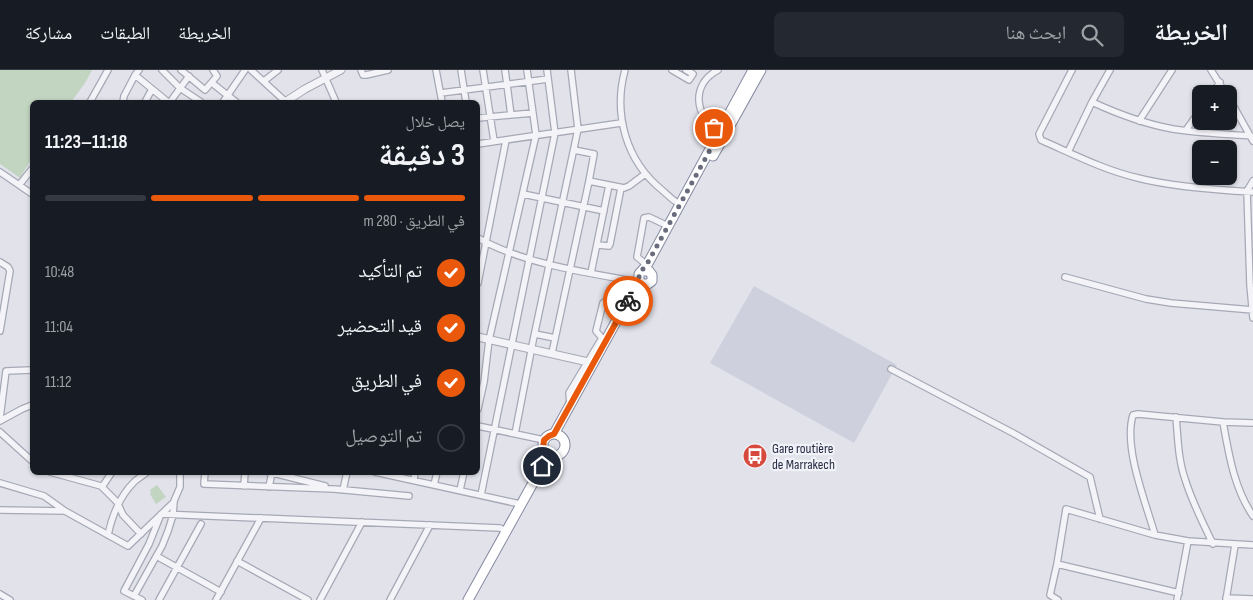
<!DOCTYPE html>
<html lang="ar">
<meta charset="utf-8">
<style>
:root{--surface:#171b24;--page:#242831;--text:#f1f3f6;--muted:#9ea1a6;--line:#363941;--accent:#ea580c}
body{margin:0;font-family:"Sofia Sans Condensed","Noto Naskh Arabic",sans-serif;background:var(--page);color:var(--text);direction:rtl;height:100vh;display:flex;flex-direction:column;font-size:19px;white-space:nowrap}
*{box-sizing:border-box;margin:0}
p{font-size:16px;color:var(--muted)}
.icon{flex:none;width:28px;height:28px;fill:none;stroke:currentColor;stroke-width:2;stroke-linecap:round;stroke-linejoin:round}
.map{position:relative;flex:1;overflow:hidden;direction:ltr}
.panel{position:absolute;left:30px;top:30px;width:450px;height:375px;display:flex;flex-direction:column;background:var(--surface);border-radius:8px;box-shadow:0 1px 4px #0004;direction:rtl}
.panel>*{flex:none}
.controls{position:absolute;left:1192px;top:15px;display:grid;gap:10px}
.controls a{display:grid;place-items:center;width:45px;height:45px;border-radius:8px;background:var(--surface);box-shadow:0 1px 4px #0004;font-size:25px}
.pin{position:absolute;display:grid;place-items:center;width:42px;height:42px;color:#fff;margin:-21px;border:2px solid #fff;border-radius:50%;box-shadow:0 1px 5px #0007}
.courier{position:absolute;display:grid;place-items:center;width:50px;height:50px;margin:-25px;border:4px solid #ea580c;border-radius:50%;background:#fff;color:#222;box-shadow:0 1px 6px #0007}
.overview em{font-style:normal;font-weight:700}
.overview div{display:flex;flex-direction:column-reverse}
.overview{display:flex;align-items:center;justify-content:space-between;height:85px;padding:0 15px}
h1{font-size:32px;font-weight:700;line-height:38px}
.bar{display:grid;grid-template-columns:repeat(4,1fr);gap:8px 5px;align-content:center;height:60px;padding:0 15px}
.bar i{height:6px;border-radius:4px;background:var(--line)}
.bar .on{background:var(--accent)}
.bar p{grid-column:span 4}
ol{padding:0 15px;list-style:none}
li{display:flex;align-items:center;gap:15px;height:55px}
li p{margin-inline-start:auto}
li .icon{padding:5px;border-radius:50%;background:var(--accent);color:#fff;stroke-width:4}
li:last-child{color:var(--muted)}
li i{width:28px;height:28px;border:2px solid var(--line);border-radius:50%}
header{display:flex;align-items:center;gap:30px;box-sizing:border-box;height:70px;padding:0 25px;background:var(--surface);border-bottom:1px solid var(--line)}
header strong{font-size:24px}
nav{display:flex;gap:28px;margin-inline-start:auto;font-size:18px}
.search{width:350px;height:45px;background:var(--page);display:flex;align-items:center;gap:12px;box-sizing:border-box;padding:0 18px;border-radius:8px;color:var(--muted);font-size:19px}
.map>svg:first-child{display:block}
.built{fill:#ced1dd}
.green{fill:#c2d5c1}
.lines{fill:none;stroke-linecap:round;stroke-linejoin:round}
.minor-casing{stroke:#a6a8b5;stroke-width:8}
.tertiary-casing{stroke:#a6a8b5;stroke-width:9}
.trunk-casing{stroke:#878ba2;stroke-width:11}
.minor{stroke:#f4f4f8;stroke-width:5.5}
.tertiary{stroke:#f4f4f8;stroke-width:7}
.trunk{stroke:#fff;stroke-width:9}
.done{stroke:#696c7d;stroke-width:5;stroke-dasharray:0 9}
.route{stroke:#ea580c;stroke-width:6}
.labels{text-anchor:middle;stroke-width:4.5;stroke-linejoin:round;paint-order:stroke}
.poi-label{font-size:14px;fill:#282c43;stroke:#f0f2f8;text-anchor:start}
</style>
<header>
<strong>الخريطة</strong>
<div class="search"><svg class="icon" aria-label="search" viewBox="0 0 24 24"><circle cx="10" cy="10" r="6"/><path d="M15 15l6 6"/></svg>ابحث هنا</div>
<nav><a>الخريطة</a><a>الطبقات</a><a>مشاركة</a></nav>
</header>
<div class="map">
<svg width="1253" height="530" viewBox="0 0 1253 530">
<rect width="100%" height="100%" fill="#e1e2ea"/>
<path class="built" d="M 754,216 L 897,295 L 854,373 L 710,293 Z"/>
<path class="green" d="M 0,0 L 92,0 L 85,13 L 71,32 L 32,32 L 32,88 L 20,108 L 0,94 Z
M 157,415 L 166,427 L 156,434 L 150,424 L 151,423 L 150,420 Z"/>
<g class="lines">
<defs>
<path id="minor" d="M 139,0 L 135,5 L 168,32
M 162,0 L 180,18 L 201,32
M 181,0 L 205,20 L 217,6 L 213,0
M 251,0 L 286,32
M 322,0 L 336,32
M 361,0 L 363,5 L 366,5 L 388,0
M 436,0 L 442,32
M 461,0 L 466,32
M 483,0 L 494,71
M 505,0 L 511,45
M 625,0 C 613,44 626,91 662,120 C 668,125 673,131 680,134
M 672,0 L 689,10 L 693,4 L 686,0
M 718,0 C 690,15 695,47 719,62
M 1072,0 L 1039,64 L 1041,70 C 1073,84 1104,100 1138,108 C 1173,117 1217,120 1253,122
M 1211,0 L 1226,24
M 264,11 L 278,0
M 212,13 L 236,32
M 441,23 L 548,9
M 1212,24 L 1220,12
M 1229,28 L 1253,71
M 90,32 L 108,0
M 123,32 L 124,26 L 135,5
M 145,32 L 152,19
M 170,32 L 189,6
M 223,32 L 245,0
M 1092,32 C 1118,44 1145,54 1173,59 C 1199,63 1225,64 1251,66
M 478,48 L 533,43
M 1139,51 L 1172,0
M 1186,60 L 1201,39
M 478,74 L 621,53
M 574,80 L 594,84 L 589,111
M 1068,82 L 1092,32 L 1110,0
M 0,102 L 32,124
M 1253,111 L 1247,121 L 1250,215 L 1253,248
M 20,114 L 32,99
M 523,124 L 604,141
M 478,168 C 522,193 582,202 633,211 L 638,209
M 598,175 L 609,176 L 610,174 L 621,118
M 0,192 L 8,197 L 10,201 L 0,261
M 647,195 L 637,187 L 644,148 L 649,147 L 668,156
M 591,203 L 609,115
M 1065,207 L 1146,229 L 1171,233 L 1253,240
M 478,213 L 506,70
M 535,264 L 555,268
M 552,283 L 589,111 L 624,118 L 629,116 L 645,104
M 891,299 L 1013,363 L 1090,407 L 1100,449
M 570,336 L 569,323 L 602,268 L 596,261 L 603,233 L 608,230 L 629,230
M 478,339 L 484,312 L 489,270 L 536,65 L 527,0
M 1176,347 C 1178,368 1178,389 1185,409 C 1192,432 1203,453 1213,474
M 0,348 L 6,301 L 32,300
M 0,351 L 22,339 L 32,335
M 1223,352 C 1229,385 1234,418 1253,446
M 478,356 L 544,370
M 0,362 L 32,391
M 515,364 L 533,271 L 578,59 L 571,0
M 50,402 L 101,416 L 117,432 L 123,445 L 141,464
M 205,402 L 204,414 L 334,419 L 409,426
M 269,402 L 325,416
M 375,402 L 520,434
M 414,410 L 415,402
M 0,413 L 44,426 L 65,441 L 128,476 L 174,432
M 434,415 L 437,402
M 244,416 L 245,402
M 102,417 L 112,402
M 269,417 L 272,402
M 343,420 L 347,402
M 460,420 L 464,402
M 481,425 L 555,63 L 547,0
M 0,440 L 65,441
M 108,465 C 112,446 120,426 134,412 C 138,408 143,406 147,402
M 1155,465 C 1146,433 1123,377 1133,345 L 1138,344 L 1223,352 L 1253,353
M 160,488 L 221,522
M 237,491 L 308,530
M 1057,494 L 1179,523
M 0,524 L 10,530
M 134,526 L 162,476 L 168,461 L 173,445 L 174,431 L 180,417 L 180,402
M 1226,528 L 1253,529
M 142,530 L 124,521 L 149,474 L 161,444 L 500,458 L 506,461
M 159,530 L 201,454
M 216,530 L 261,448
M 320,530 L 362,452
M 390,530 L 430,455
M 1058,530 L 1050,525 L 1057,494 L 1066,439 L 1155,465 L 1188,471 L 1253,475
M 1177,530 L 1188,471
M 1226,530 L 1235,475"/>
<path id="tertiary" d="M 285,32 L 305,19 L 341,0
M 478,267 L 588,292 L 593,295"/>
<path id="trunk" d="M 713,86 L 761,0
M 643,201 L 649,201 L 652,205 L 652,211 L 648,214 L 643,214 L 639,211 L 639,204 L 647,195 L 753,0
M543 375a11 11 0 1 1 22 0a11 11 0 1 1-22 0Z
M 554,364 L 639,210
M 468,530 L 538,404 L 547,385"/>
</defs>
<use href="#minor" class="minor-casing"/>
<use href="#tertiary" class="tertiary-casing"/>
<use href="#trunk" class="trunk-casing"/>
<use href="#minor" class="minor"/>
<use href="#tertiary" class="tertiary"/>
<use href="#trunk" class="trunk"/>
</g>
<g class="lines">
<path class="done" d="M 628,231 L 639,210 L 639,204 L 647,194 L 720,62 L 714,58"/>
<path class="route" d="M 542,396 L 547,384 L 543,379 L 544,370 L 549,366 L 554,364 L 628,231"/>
</g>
<defs>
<symbol id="bus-disc" viewBox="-11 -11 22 22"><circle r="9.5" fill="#d8493d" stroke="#f0f2f8"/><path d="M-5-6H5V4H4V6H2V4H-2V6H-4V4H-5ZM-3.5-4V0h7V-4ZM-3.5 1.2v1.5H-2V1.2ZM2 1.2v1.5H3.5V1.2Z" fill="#fff"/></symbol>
</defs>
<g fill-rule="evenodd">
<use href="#bus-disc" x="741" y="372" width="28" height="28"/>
</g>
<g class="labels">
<g class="poi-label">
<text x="772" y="383">Gare routière<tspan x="772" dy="16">de Marrakech</tspan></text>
</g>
</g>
</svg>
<div class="controls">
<a>+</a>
<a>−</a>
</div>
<div class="pin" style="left:714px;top:58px;background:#ea580c"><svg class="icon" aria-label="bag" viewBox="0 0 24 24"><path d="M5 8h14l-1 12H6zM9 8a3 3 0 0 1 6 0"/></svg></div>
<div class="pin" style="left:542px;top:396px;background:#1f2937"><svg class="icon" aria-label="home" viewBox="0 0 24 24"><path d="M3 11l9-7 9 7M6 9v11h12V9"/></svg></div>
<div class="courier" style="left:628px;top:231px"><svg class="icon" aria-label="bike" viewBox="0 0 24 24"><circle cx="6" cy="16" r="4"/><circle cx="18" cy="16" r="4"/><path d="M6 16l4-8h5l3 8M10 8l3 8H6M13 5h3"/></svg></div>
<section class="panel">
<div class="overview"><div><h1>3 دقيقة</h1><p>يصل خلال</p></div><em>11:18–11:23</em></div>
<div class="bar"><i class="on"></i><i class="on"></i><i class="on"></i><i></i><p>في الطريق · 280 m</p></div>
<ol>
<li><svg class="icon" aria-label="check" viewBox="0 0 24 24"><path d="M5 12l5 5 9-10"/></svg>تم التأكيد<p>10:48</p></li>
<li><svg class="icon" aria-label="check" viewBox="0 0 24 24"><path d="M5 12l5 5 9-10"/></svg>قيد التحضير<p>11:04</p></li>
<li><svg class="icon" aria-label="check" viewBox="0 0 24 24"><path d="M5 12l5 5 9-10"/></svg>في الطريق<p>11:12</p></li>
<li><i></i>تم التوصيل</li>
</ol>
</section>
</div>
